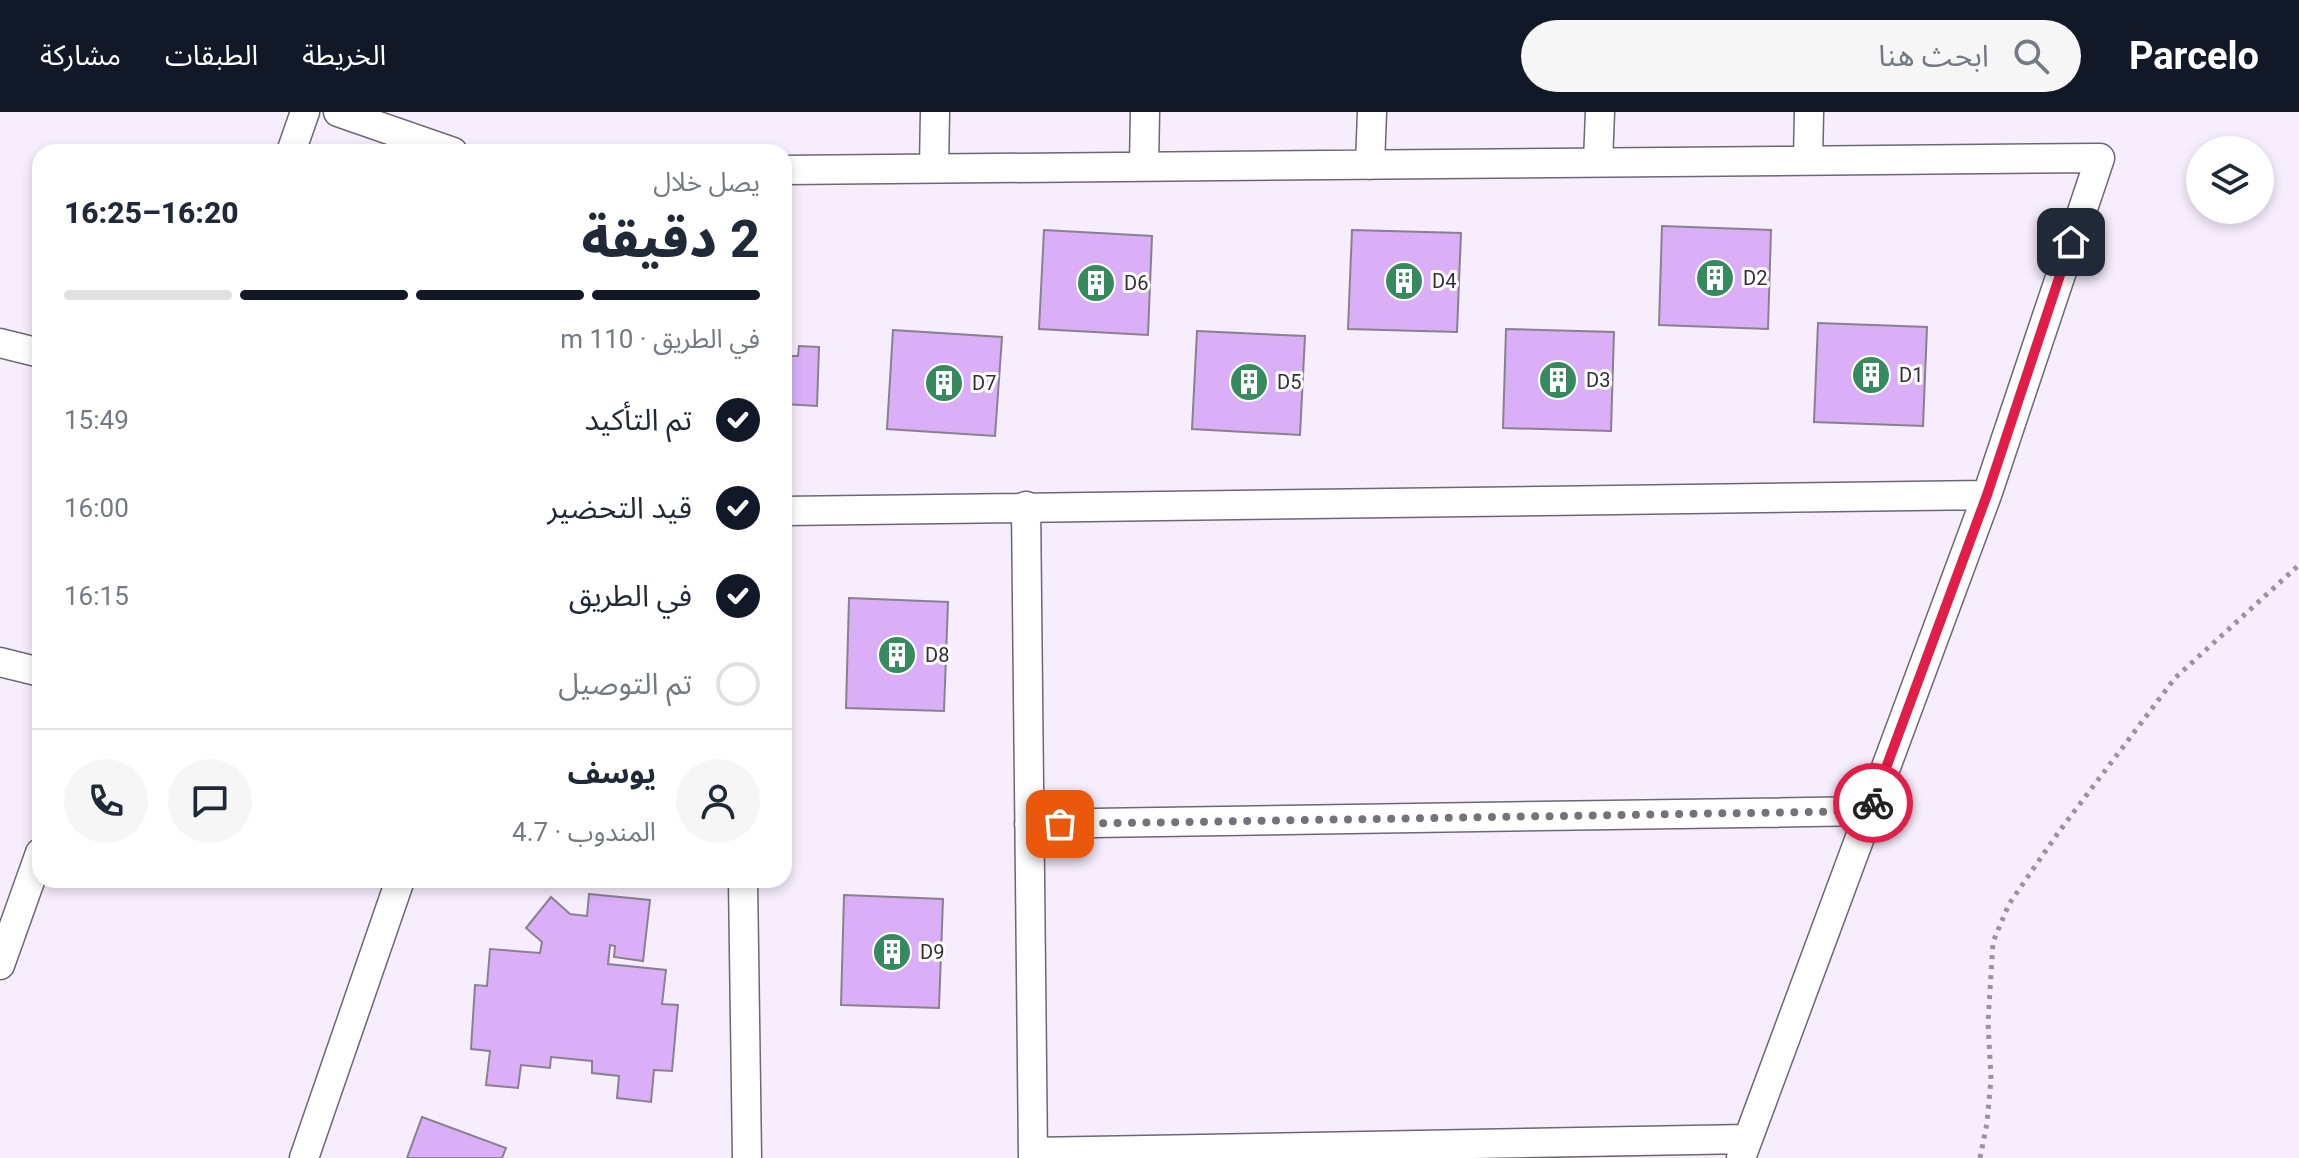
<!DOCTYPE html>
<html lang="ar">
<meta charset="utf-8">
<style>
:root{--surface:#fff;--page:#f6f6f7;--text:#1f2937;--muted:#747a83;--line:#e0e1e3;--accent:#111827}
body{margin:0;font-family:Roboto,"Noto Sans Arabic",sans-serif;background:var(--page);color:var(--text);direction:rtl;height:100vh;display:flex;flex-direction:column;font-size:30px;white-space:nowrap}
*{box-sizing:border-box;margin:0}
p{font-size:26px;color:var(--muted)}
.icon{flex:none;width:44px;height:44px;fill:none;stroke:currentColor;stroke-width:2;stroke-linecap:round;stroke-linejoin:round}
.map{position:relative;flex:1;overflow:hidden;direction:ltr}
.panel{position:absolute;left:32px;top:32px;width:760px;height:744px;display:flex;flex-direction:column;background:var(--surface);border-radius:24px;box-shadow:0 4px 12px #0003;direction:rtl}
.panel>*{flex:none}
.controls{position:absolute;left:2186px;top:24px;display:grid;gap:16px}
.controls a{display:grid;place-items:center;width:88px;height:88px;border-radius:50%;background:var(--surface);box-shadow:0 4px 12px #0003;font-size:40px}
.pin{position:absolute;display:grid;place-items:center;width:68px;height:68px;color:#fff;margin:-34px;border-radius:16px;box-shadow:0 4px 12px #0006}
.courier{position:absolute;display:grid;place-items:center;width:80px;height:80px;margin:-40px;border:6px solid #e11d48;border-radius:50%;background:#fff;color:#222;box-shadow:0 2px 10px #0007}
.summary em{font-style:normal;font-weight:800}
.summary div{display:flex;flex-direction:column-reverse}
.summary{display:flex;align-items:center;justify-content:space-between;height:136px;padding:0 32px}
h1{font-size:52px;font-weight:800;line-height:60px}
.bar{display:grid;grid-template-columns:repeat(4,1fr);gap:12px 8px;align-content:center;height:96px;padding:0 32px}
.bar i{height:10px;border-radius:6px;background:var(--line)}
.bar .current{background:var(--accent)}
.bar p{grid-column:span 4}
.line{display:flex;align-items:center;gap:20px;padding:0 32px;border-top:2px solid var(--line)}
.line div{flex:1}
.round{display:grid;place-items:center;flex:none;width:84px;height:84px;border-radius:42px;background:var(--page)}
ol{padding:0 32px;list-style:none}
li{display:flex;align-items:center;gap:24px;height:88px}
li p{margin-inline-start:auto}
li .icon{padding:8px;border-radius:50%;background:var(--accent);color:#fff;stroke-width:4}
li:last-child{color:var(--muted)}
li i{width:44px;height:44px;border:4px solid var(--line);border-radius:50%}
header{display:flex;align-items:center;gap:48px;box-sizing:border-box;height:112px;padding:0 40px;background:var(--accent);color:#fff}
header strong{font-size:38px}
nav{display:flex;gap:44px;margin-inline-start:auto;font-size:28px}
.search{width:560px;height:72px;background:var(--page);display:flex;align-items:center;gap:20px;box-sizing:border-box;padding:0 28px;border-radius:44px;color:var(--muted);font-size:30px}
.map>svg:first-child{display:block}
.building{fill:#daaff8;stroke:#89818f;stroke-width:2}
.lines{fill:none;stroke-linecap:round;stroke-linejoin:round}
.street-casing{stroke:#6e6674;stroke-width:31}
.path{stroke:#99939e;stroke-width:5;stroke-dasharray:4 6;stroke-linecap:butt}
.street{stroke:#fff;stroke-width:28}
.done{stroke:#76717a;stroke-width:8;stroke-dasharray:0 14.4}
.route{stroke:#e11d48;stroke-width:10}
.labels{text-anchor:middle;stroke-width:6;stroke-linejoin:round;paint-order:stroke}
.poi-label{font-size:20px;fill:#312e34;stroke:#fff;text-anchor:start}
</style>
<header>
<strong>Parcelo</strong>
<div class="search"><svg class="icon" aria-label="search" viewBox="0 0 24 24"><circle cx="10" cy="10" r="6"/><path d="M15 15l6 6"/></svg>ابحث هنا</div>
<nav><a>الخريطة</a><a>الطبقات</a><a>مشاركة</a></nav>
</header>
<div class="map">
<svg width="2299" height="1046" viewBox="0 0 2299 1046">
<rect width="100%" height="100%" fill="#f6edfd"/>
<path class="building" d="M 1662,114 L 1771,118 L 1768,217 L 1659,213 Z
M 1044,118 L 1152,124 L 1148,223 L 1039,217 Z
M 1352,118 L 1461,121 L 1457,220 L 1348,217 Z
M 1818,211 L 1927,215 L 1923,314 L 1814,310 Z
M 1506,217 L 1614,220 L 1611,319 L 1503,316 Z
M 893,218 L 1002,225 L 995,324 L 887,317 Z
M 1197,219 L 1305,224 L 1300,323 L 1192,317 Z
M 799,234 L 819,235 L 817,294 L 784,292 L 784,244 L 798,244 Z
M 849,486 L 948,490 L 944,599 L 846,596 Z
M 589,782 L 650,788 L 643,849 L 614,845 L 615,834 L 610,833 L 608,852 L 666,858 L 662,892 L 678,893 L 672,959 L 654,958 L 651,990 L 617,986 L 619,964 L 592,961 L 592,949 L 551,945 L 550,956 L 521,953 L 518,976 L 486,973 L 490,939 L 471,937 L 475,873 L 487,874 L 490,837 L 540,841 L 542,830 L 526,816 L 551,785 L 570,802 L 587,804 Z
M 844,783 L 943,787 L 939,896 L 841,893 Z
M 422,1005 L 506,1036 L 502,1046 L 407,1046 Z"/>
<g class="lines">
<defs>
<path id="street" d="M 338,0 L 453,40
M 291,40 L 305,0
M 1808,48 L 1809,0
M 1598,50 L 1600,0
M 1370,53 L 1372,0
M 1144,54 L 1145,0
M 934,56 L 935,0
M 784,58 L 2100,46 L 1987,383 L 1741,1046
M 0,231 L 40,241
M 1026,394 L 1033,1046
M 784,399 L 1987,383
M 0,550 L 40,560
M 1029,712 L 1870,699
M 743,768 L 747,1046
M 0,853 L 40,741
M 1033,1040 L 1748,1027
M 304,1046 L 400,768"/>
</defs>
<use href="#street" class="street-casing"/>
<path class="path" d="M 1980,1046 L 1987,1011 L 1991,967 L 1988,910 L 1993,830 L 2009,792 L 2058,721 L 2175,566 L 2299,453"/>
<use href="#street" class="street"/>
</g>
<g class="lines">
<path class="done" d="M 1060,712 L 1870,699 L 1873,691"/>
<path class="route" d="M 1873,691 L 1987,383 L 2071,130"/>
</g>
<defs>
<symbol id="building-disc" viewBox="-11 -11 22 22"><circle r="9.5" fill="#368b5e" stroke="#fff"/><path d="M-4-6H4V6H1V3H-1V6H-4ZM-2.5-4.3h1.7v1.8h-1.7ZM.8-4.3h1.7v1.8H.8ZM-2.5-1h1.7V.8h-1.7ZM.8-1h1.7V.8H.8Z" fill="#fff"/></symbol>
</defs>
<g fill-rule="evenodd">
<use href="#building-disc" x="1693" y="144" width="44" height="44"/>
<use href="#building-disc" x="1382" y="147" width="44" height="44"/>
<use href="#building-disc" x="1074" y="149" width="44" height="44"/>
<use href="#building-disc" x="1849" y="241" width="44" height="44"/>
<use href="#building-disc" x="1536" y="246" width="44" height="44"/>
<use href="#building-disc" x="1227" y="248" width="44" height="44"/>
<use href="#building-disc" x="922" y="249" width="44" height="44"/>
<use href="#building-disc" x="875" y="521" width="44" height="44"/>
<use href="#building-disc" x="870" y="818" width="44" height="44"/>
</g>
<g class="labels">
<g class="poi-label">
<text x="1743" y="173">D2</text>
<text x="1432" y="176">D4</text>
<text x="1124" y="178">D6</text>
<text x="1899" y="270">D1</text>
<text x="1586" y="275">D3</text>
<text x="1277" y="277">D5</text>
<text x="972" y="278">D7</text>
<text x="925" y="550">D8</text>
<text x="920" y="847">D9</text>
</g>
</g>
</svg>
<div class="controls">
<a><svg class="icon" aria-label="layers" viewBox="0 0 24 24"><path d="M12 4l9 5-9 5-9-5zM3 14l9 5 9-5"/></svg></a>
</div>
<div class="pin" style="left:1060px;top:712px;background:#ea580c"><svg class="icon" aria-label="bag" viewBox="0 0 24 24"><path d="M5 8h14l-1 12H6zM9 8a3 3 0 0 1 6 0"/></svg></div>
<div class="pin" style="left:2071px;top:130px;background:#1f2937"><svg class="icon" aria-label="home" viewBox="0 0 24 24"><path d="M3 11l9-7 9 7M6 9v11h12V9"/></svg></div>
<div class="courier" style="left:1873px;top:691px"><svg class="icon" aria-label="bike" viewBox="0 0 24 24"><circle cx="6" cy="16" r="4"/><circle cx="18" cy="16" r="4"/><path d="M6 16l4-8h5l3 8M10 8l3 8H6M13 5h3"/></svg></div>
<section class="panel">
<div class="summary"><div><h1>2 دقيقة</h1><p>يصل خلال</p></div><em>16:20–16:25</em></div>
<div class="bar"><i class="current"></i><i class="current"></i><i class="current"></i><i></i><p>في الطريق · 110 m</p></div>
<ol>
<li><svg class="icon" aria-label="check" viewBox="0 0 24 24"><path d="M5 12l5 5 9-10"/></svg>تم التأكيد<p>15:49</p></li>
<li><svg class="icon" aria-label="check" viewBox="0 0 24 24"><path d="M5 12l5 5 9-10"/></svg>قيد التحضير<p>16:00</p></li>
<li><svg class="icon" aria-label="check" viewBox="0 0 24 24"><path d="M5 12l5 5 9-10"/></svg>في الطريق<p>16:15</p></li>
<li><i></i>تم التوصيل</li>
</ol>
<div class="line" style="height:144px"><a class="round"><svg class="icon" aria-label="person" viewBox="0 0 24 24"><circle cx="12" cy="8" r="4"/><path d="M4 21q1-7 8-7t8 7"/></svg></a><div><b>يوسف</b><p>المندوب · 4.7</p></div><a class="round"><svg class="icon" aria-label="chat" viewBox="0 0 24 24"><path d="M4 5h16v11H9l-5 4z"/></svg></a><a class="round"><svg class="icon" aria-label="phone" viewBox="0 0 24 24"><path d="M5 4h4l2 5-3 2q2 4 5 5l2-3 5 2v4C11 20 4 13 5 4z"/></svg></a></div>
</section>
</div>
